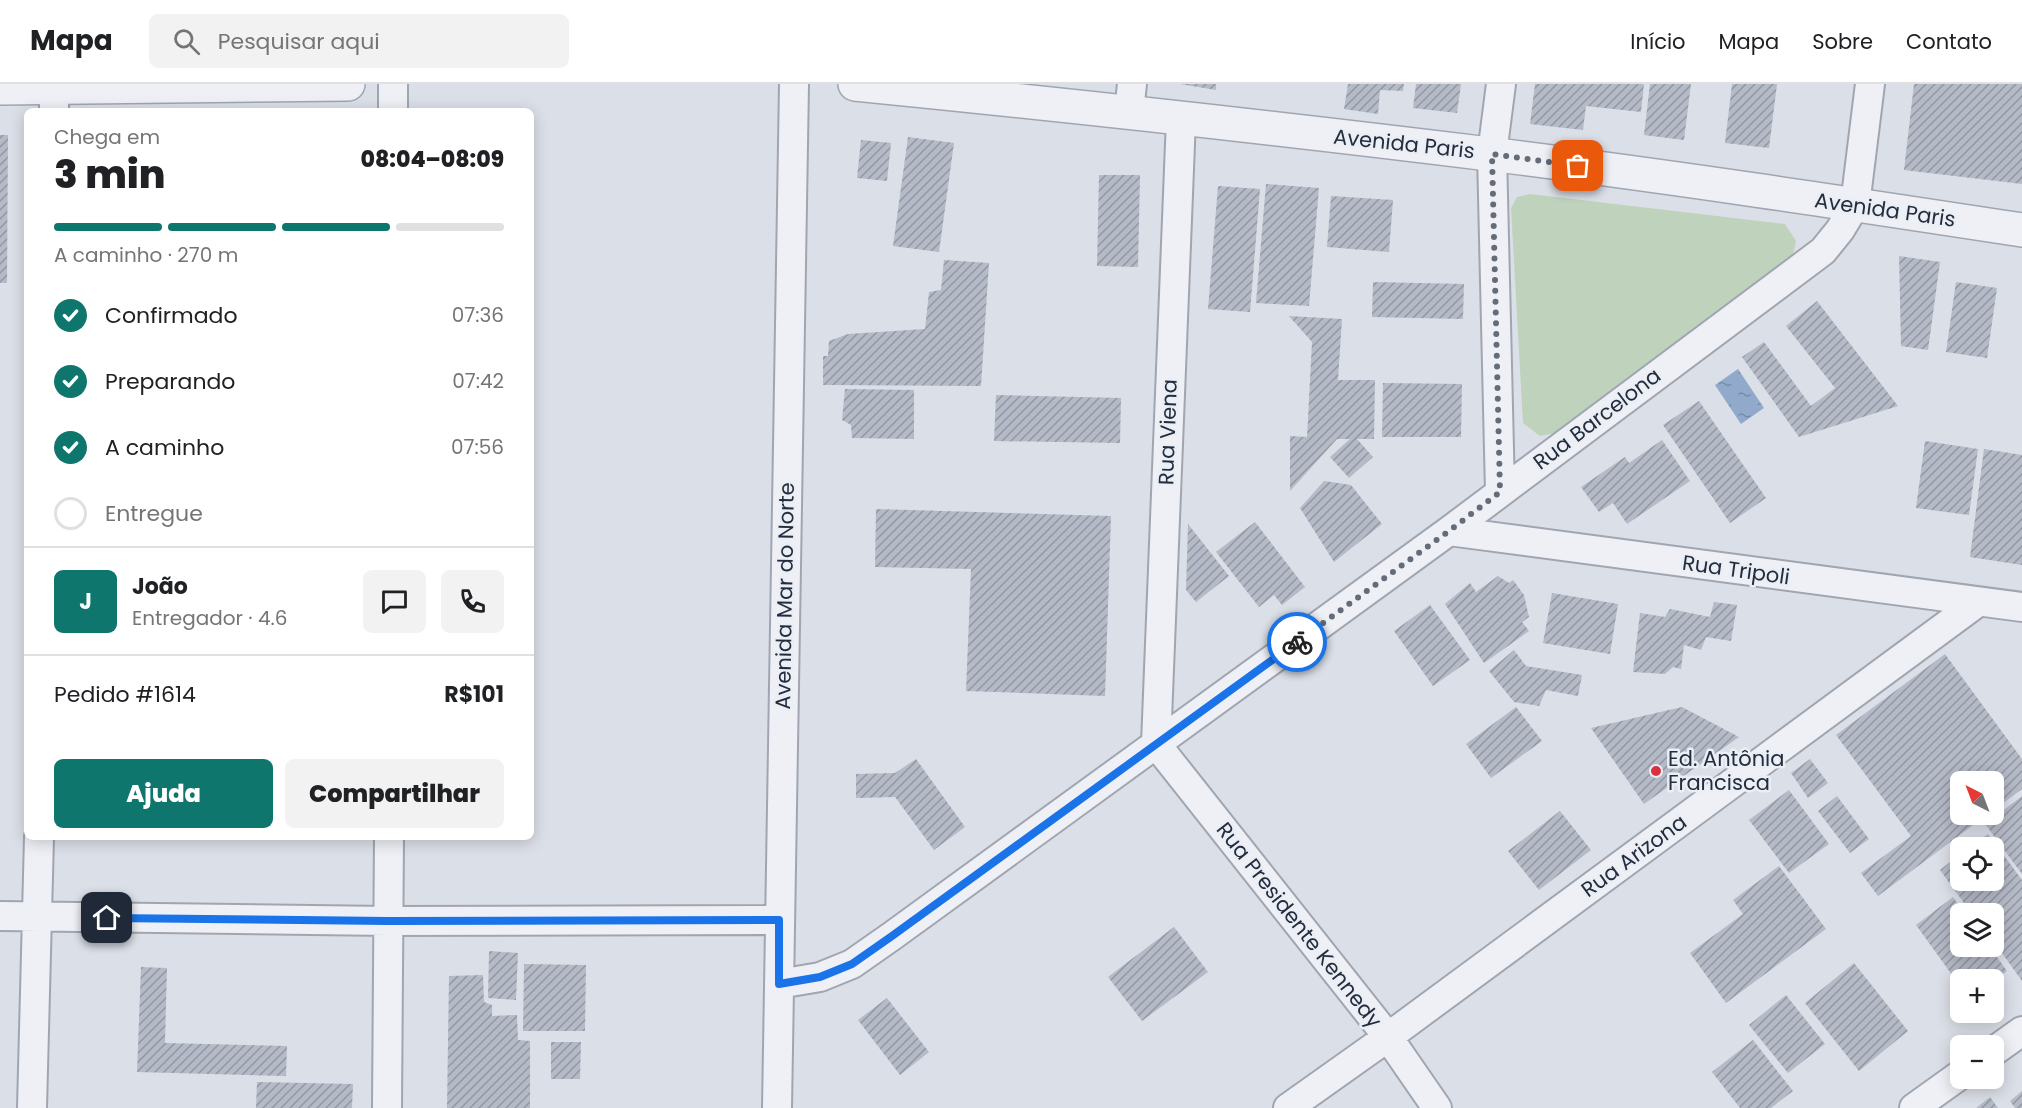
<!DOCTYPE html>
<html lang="pt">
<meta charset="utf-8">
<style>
:root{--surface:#fff;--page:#f2f2f2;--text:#202124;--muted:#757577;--line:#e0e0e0;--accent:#0f766e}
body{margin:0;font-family:Poppins,sans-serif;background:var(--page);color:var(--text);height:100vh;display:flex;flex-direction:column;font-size:22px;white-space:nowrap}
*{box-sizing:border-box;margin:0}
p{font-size:20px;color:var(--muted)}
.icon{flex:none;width:33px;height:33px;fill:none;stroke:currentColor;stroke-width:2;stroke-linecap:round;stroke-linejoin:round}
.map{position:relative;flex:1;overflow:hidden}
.panel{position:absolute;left:24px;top:24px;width:510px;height:732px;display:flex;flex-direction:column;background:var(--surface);border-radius:9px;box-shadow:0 3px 15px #0003}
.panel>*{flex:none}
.needle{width:39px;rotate:318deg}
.tools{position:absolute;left:1950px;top:687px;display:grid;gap:12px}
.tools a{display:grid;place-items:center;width:54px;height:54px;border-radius:9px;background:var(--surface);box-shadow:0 3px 15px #0003;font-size:30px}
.pin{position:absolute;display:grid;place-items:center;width:51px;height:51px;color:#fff;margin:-26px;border-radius:12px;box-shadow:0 3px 9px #0006}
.courier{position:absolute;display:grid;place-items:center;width:60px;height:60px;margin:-30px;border:4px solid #1a73e8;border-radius:50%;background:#fff;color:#222;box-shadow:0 2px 8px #0007}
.headline em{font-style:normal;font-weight:800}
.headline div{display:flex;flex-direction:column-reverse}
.headline{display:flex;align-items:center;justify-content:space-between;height:102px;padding:0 30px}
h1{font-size:39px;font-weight:800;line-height:45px}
.bar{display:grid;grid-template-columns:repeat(4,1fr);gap:9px 6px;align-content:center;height:72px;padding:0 30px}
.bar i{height:8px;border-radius:4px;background:var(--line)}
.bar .selected{background:var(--accent)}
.bar p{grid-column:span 4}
.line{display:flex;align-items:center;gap:15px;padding:0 30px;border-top:2px solid var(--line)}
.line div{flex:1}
.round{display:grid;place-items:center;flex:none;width:63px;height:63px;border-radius:9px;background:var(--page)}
ol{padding:0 30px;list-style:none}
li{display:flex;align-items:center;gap:18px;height:66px}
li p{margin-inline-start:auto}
li .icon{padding:6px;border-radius:50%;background:var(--accent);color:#fff;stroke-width:4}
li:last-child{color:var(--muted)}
li i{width:33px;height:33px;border:3px solid var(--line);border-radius:50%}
.primary-button{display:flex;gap:12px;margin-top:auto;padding:12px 30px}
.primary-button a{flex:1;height:69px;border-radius:9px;background:var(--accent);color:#fff;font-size:24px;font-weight:800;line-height:69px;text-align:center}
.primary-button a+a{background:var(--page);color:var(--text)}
header{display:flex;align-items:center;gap:36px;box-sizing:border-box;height:84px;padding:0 30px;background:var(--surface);border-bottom:2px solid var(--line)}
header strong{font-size:28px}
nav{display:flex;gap:33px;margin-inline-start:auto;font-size:21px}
.search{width:420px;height:54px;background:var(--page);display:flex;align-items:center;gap:15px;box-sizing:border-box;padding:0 21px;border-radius:9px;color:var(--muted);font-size:22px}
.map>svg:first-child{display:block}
.park{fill:#bfd2bb}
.water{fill:url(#water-ripples)}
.building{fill:url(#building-hatch)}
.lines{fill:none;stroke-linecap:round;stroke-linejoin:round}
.minor-casing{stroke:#a0a6b1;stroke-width:32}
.tertiary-casing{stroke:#a0a6b1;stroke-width:36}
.minor{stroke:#eef0f5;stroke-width:28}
.tertiary{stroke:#eef0f5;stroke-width:33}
.done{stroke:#646b79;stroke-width:6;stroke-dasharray:0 10.8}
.route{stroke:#1a73e8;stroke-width:8}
.poi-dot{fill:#da3141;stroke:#eaeef5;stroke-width:2}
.labels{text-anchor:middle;stroke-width:5;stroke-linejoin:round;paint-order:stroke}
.street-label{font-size:21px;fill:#242c3e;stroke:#eaeef5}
.poi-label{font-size:21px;fill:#242c3e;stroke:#eaeef5;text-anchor:start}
</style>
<header>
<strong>Mapa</strong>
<div class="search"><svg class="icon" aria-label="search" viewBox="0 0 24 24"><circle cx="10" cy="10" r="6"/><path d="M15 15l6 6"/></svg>Pesquisar aqui</div>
<nav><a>Início</a><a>Mapa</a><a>Sobre</a><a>Contato</a></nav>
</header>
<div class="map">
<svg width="2022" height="1024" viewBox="0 0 2022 1024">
<defs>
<pattern id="water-ripples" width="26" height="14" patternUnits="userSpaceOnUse" patternTransform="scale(1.5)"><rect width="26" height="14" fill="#91aacb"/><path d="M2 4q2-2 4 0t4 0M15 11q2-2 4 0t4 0" fill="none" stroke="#768ba6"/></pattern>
<pattern id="building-hatch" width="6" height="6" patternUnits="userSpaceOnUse" patternTransform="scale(1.5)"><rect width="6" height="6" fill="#b5bac7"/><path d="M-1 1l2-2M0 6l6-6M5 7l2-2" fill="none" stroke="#9397a3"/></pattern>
</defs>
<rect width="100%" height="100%" fill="#dbdfe7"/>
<path class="park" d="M 1530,110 L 1785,140 L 1796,157 L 1792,176 L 1560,348 L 1540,352 L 1523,339 L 1511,124 L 1517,113 Z"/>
<path class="water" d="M 1738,285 L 1764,324 L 1741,340 L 1715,301 Z"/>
<path class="building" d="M 1180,0 L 1216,0 L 1216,6 Z
M 1348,0 L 1404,0 L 1403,7 L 1380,6 L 1378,30 L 1344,25 Z
M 1416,0 L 1461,0 L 1457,29 L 1413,24 Z
M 1535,0 L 1644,0 L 1641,28 L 1586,22 L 1583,46 L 1530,40 Z
M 1650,0 L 1691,0 L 1684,56 L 1644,51 Z
M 1732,0 L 1777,0 L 1769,64 L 1725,59 Z
M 1914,0 L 2022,0 L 2022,100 L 1904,86 Z
M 0,51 L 8,51 L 7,199 L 0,199 Z
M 908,53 L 954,59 L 939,168 L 893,162 Z
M 861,56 L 891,59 L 887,97 L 857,94 Z
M 1099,91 L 1140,91 L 1138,183 L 1097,182 Z
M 1266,100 L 1319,104 L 1309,222 L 1256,219 Z
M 1218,102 L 1260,105 L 1250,228 L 1208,225 Z
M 1331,112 L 1393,116 L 1389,168 L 1327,163 Z
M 1899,172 L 1940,178 L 1928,266 L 1901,262 Z
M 944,176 L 989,179 L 981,302 L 823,301 L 823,272 L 828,272 L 829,257 L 848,250 L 925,245 L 929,208 L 941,206 Z
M 1373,198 L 1464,200 L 1463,235 L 1372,233 Z
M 1956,198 L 1997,204 L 1987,274 L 1946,268 Z
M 1817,217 L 1898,322 L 1799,353 L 1742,273 L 1764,258 L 1811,322 L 1835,304 L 1786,242 Z
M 1289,232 L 1342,235 L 1338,296 L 1375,296 L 1374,355 L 1357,355 L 1373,373 L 1349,394 L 1330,373 L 1350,355 L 1337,355 L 1290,407 L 1290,352 L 1307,353 L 1312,258 Z
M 1383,299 L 1462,300 L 1461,353 L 1382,353 Z
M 845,305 L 914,306 L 914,355 L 852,354 L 851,341 L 842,336 Z
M 996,311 L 1121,314 L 1120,359 L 994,357 Z
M 1699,317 L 1766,414 L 1730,439 L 1663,341 Z
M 1662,356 L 1690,397 L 1627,440 L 1613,419 L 1599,428 L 1581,403 L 1625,373 L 1629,379 Z
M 1925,357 L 1978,365 L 1969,431 L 1916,424 Z
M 1984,365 L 2022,371 L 2022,481 L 1970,473 Z
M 1324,397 L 1351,401 L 1382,440 L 1334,478 L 1300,424 Z
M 876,425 L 1111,432 L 1105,612 L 966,607 L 971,485 L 875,483 Z
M 1255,438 L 1305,503 L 1282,521 L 1274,511 L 1259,523 L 1216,468 Z
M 1188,440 L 1229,492 L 1196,518 L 1186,506 Z
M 1498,492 L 1509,499 L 1513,496 L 1524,511 L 1529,533 L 1522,538 L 1529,547 L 1484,579 L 1445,520 L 1470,499 L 1476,508 Z
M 1552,509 L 1618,520 L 1610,570 L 1543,559 Z
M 1714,518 L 1737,521 L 1731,557 L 1706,553 L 1701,566 L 1684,561 L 1681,585 L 1673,583 L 1665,590 L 1633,588 L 1640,529 L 1665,533 L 1670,525 L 1710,533 Z
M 1430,521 L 1470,576 L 1433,602 L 1394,547 Z
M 1514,566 L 1526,582 L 1582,591 L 1578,612 L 1546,606 L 1539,622 L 1514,618 L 1489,587 Z
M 1945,570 L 2022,675 L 2022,705 L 1994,726 L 1994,698 L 1960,698 L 1960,730 L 1988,730 L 1878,812 L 1861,789 L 1911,752 L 1836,651 Z
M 1516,623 L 1542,657 L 1491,694 L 1466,660 Z
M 1682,623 L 1739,653 L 1644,720 L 1591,644 Z
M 916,675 L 965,743 L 934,766 L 895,713 L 856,714 L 856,690 L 895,689 Z
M 1810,675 L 1828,699 L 1808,714 L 1791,689 Z
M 1789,706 L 1829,760 L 1789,789 L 1749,736 Z
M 1837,712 L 1869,755 L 1850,769 L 1818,727 Z
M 2022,712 L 2022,790 L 1985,740 Z
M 1560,727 L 1591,766 L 1539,806 L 1508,767 Z
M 1988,750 L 2022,796 L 2022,897 L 1994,858 L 1994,830 L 1972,830 L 1940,786 L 1960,770 L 1960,796 L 1994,796 L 1994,764 L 1969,764 Z
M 1779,782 L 1826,845 L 1726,919 L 1690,869 L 1743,830 L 1733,816 Z
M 1953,813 L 1965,830 L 1960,830 L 1960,862 L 1989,862 L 2007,887 L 1994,897 L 1994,896 L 1960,896 L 1960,902 L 1916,841 Z
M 1174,843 L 1208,888 L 1142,937 L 1108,893 Z
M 489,867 L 518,869 L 516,916 L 488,914 Z
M 1854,879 L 1908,947 L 1859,987 L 1805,919 Z
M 524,880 L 586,881 L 585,947 L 523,947 Z
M 141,883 L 167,884 L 165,959 L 287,962 L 286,992 L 137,988 Z
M 483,891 L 484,918 L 492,921 L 492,932 L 517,931 L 518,956 L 530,957 L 530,1024 L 447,1024 L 449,892 Z
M 1786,911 L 1825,960 L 1788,989 L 1749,941 Z
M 887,914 L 929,968 L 900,991 L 858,936 Z
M 1753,956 L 1793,1007 L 1771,1024 L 1740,1024 L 1712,988 Z
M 551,958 L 581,958 L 580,995 L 551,995 Z
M 257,998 L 353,1000 L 352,1024 L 256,1024 Z
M 2022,1007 L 2022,1024 L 2015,1024 L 2010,1017 Z
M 1990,1013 L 1998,1024 L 1976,1024 Z"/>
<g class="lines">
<defs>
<path id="minor" d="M 54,27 L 54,0
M 393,27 L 393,0
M 1129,27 L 1132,0
M 1181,35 L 1156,660 L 1388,953 L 1437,1024
M 1500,408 L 1492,70 L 1501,0
M 1449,447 L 2022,523
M 0,832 L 388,837 L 779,836
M 779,900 L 820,893 L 852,880 L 892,852 L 1449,447 L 1823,167 L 1840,146 L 1855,121 L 1870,0
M 1994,967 L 2022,947
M 32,1024 L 39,753
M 387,1024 L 389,753
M 777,1024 L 794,0
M 1288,1024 L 1388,953 L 1978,518
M 1914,1024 L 1960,991"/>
<path id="tertiary" d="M 855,0 C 1067,21 1278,44 1489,70 C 1667,92 1845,119 2022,146
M 0,4 L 348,0"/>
</defs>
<use href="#minor" class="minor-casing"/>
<use href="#tertiary" class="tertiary-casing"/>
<use href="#minor" class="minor"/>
<use href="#tertiary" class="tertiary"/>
</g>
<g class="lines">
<path class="done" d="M 1297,558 L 1449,447 L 1500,408 L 1492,70 L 1578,82"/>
<path class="route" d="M 107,834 L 388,837 L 779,836 L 779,900 L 820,893 L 852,880 L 892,852 L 1297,558"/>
</g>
<circle class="poi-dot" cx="1656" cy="687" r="6"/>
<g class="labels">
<g class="street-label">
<text transform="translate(1404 60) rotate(6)" y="7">Avenida Paris</text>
<text transform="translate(1885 126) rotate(8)" y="7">Avenida Paris</text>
<text transform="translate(1597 335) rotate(-37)" y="7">Rua Barcelona</text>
<text transform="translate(1168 348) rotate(-88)" y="7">Rua Viena</text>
<text transform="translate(1736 486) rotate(8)" y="7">Rua Tripoli</text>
<text transform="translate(785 512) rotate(-89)" y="7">Avenida Mar do Norte</text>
<text transform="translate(1634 772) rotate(-36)" y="7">Rua Arizona</text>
<text transform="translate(1299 841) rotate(52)" y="7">Rua Presidente Kennedy</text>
</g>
<g class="poi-label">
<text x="1668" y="682">Ed. Antônia<tspan x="1668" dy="24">Francisca</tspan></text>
</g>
</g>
</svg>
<div class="tools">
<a><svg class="needle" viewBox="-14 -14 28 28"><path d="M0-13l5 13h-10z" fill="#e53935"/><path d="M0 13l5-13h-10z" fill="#757577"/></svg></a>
<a><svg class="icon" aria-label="locate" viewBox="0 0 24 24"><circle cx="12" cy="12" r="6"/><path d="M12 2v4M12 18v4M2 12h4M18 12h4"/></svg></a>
<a><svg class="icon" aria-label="layers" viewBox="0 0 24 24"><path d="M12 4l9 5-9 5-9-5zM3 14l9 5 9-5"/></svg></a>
<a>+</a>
<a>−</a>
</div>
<div class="pin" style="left:1578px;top:82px;background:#ea580c"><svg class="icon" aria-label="bag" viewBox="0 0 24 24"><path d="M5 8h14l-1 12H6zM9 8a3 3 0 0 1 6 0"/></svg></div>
<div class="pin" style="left:107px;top:834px;background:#1f2937"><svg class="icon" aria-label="home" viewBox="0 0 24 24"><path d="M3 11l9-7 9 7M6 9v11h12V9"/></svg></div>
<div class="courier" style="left:1297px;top:558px"><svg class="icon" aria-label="bike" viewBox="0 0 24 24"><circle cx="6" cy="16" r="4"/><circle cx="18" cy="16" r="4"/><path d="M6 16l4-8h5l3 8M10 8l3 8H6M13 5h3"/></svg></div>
<section class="panel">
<div class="headline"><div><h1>3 min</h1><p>Chega em</p></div><em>08:04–08:09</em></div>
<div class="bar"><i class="selected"></i><i class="selected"></i><i class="selected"></i><i></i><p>A caminho · 270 m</p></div>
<ol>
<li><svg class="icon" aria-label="check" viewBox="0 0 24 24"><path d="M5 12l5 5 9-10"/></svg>Confirmado<p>07:36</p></li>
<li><svg class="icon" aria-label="check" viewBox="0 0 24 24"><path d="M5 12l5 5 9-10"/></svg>Preparando<p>07:42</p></li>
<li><svg class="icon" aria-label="check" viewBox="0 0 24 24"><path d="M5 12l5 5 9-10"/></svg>A caminho<p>07:56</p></li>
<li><i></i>Entregue</li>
</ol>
<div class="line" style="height:108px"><b class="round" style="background:var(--accent);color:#fff">J</b><div><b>João</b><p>Entregador · 4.6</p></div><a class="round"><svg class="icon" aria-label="chat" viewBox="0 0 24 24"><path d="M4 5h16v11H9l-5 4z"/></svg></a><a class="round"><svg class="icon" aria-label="phone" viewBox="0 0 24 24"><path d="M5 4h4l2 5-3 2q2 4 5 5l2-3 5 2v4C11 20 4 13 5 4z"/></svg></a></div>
<div class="line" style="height:78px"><div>Pedido #1614</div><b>R$101</b></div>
<div class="primary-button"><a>Ajuda</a><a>Compartilhar</a></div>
</section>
</div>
